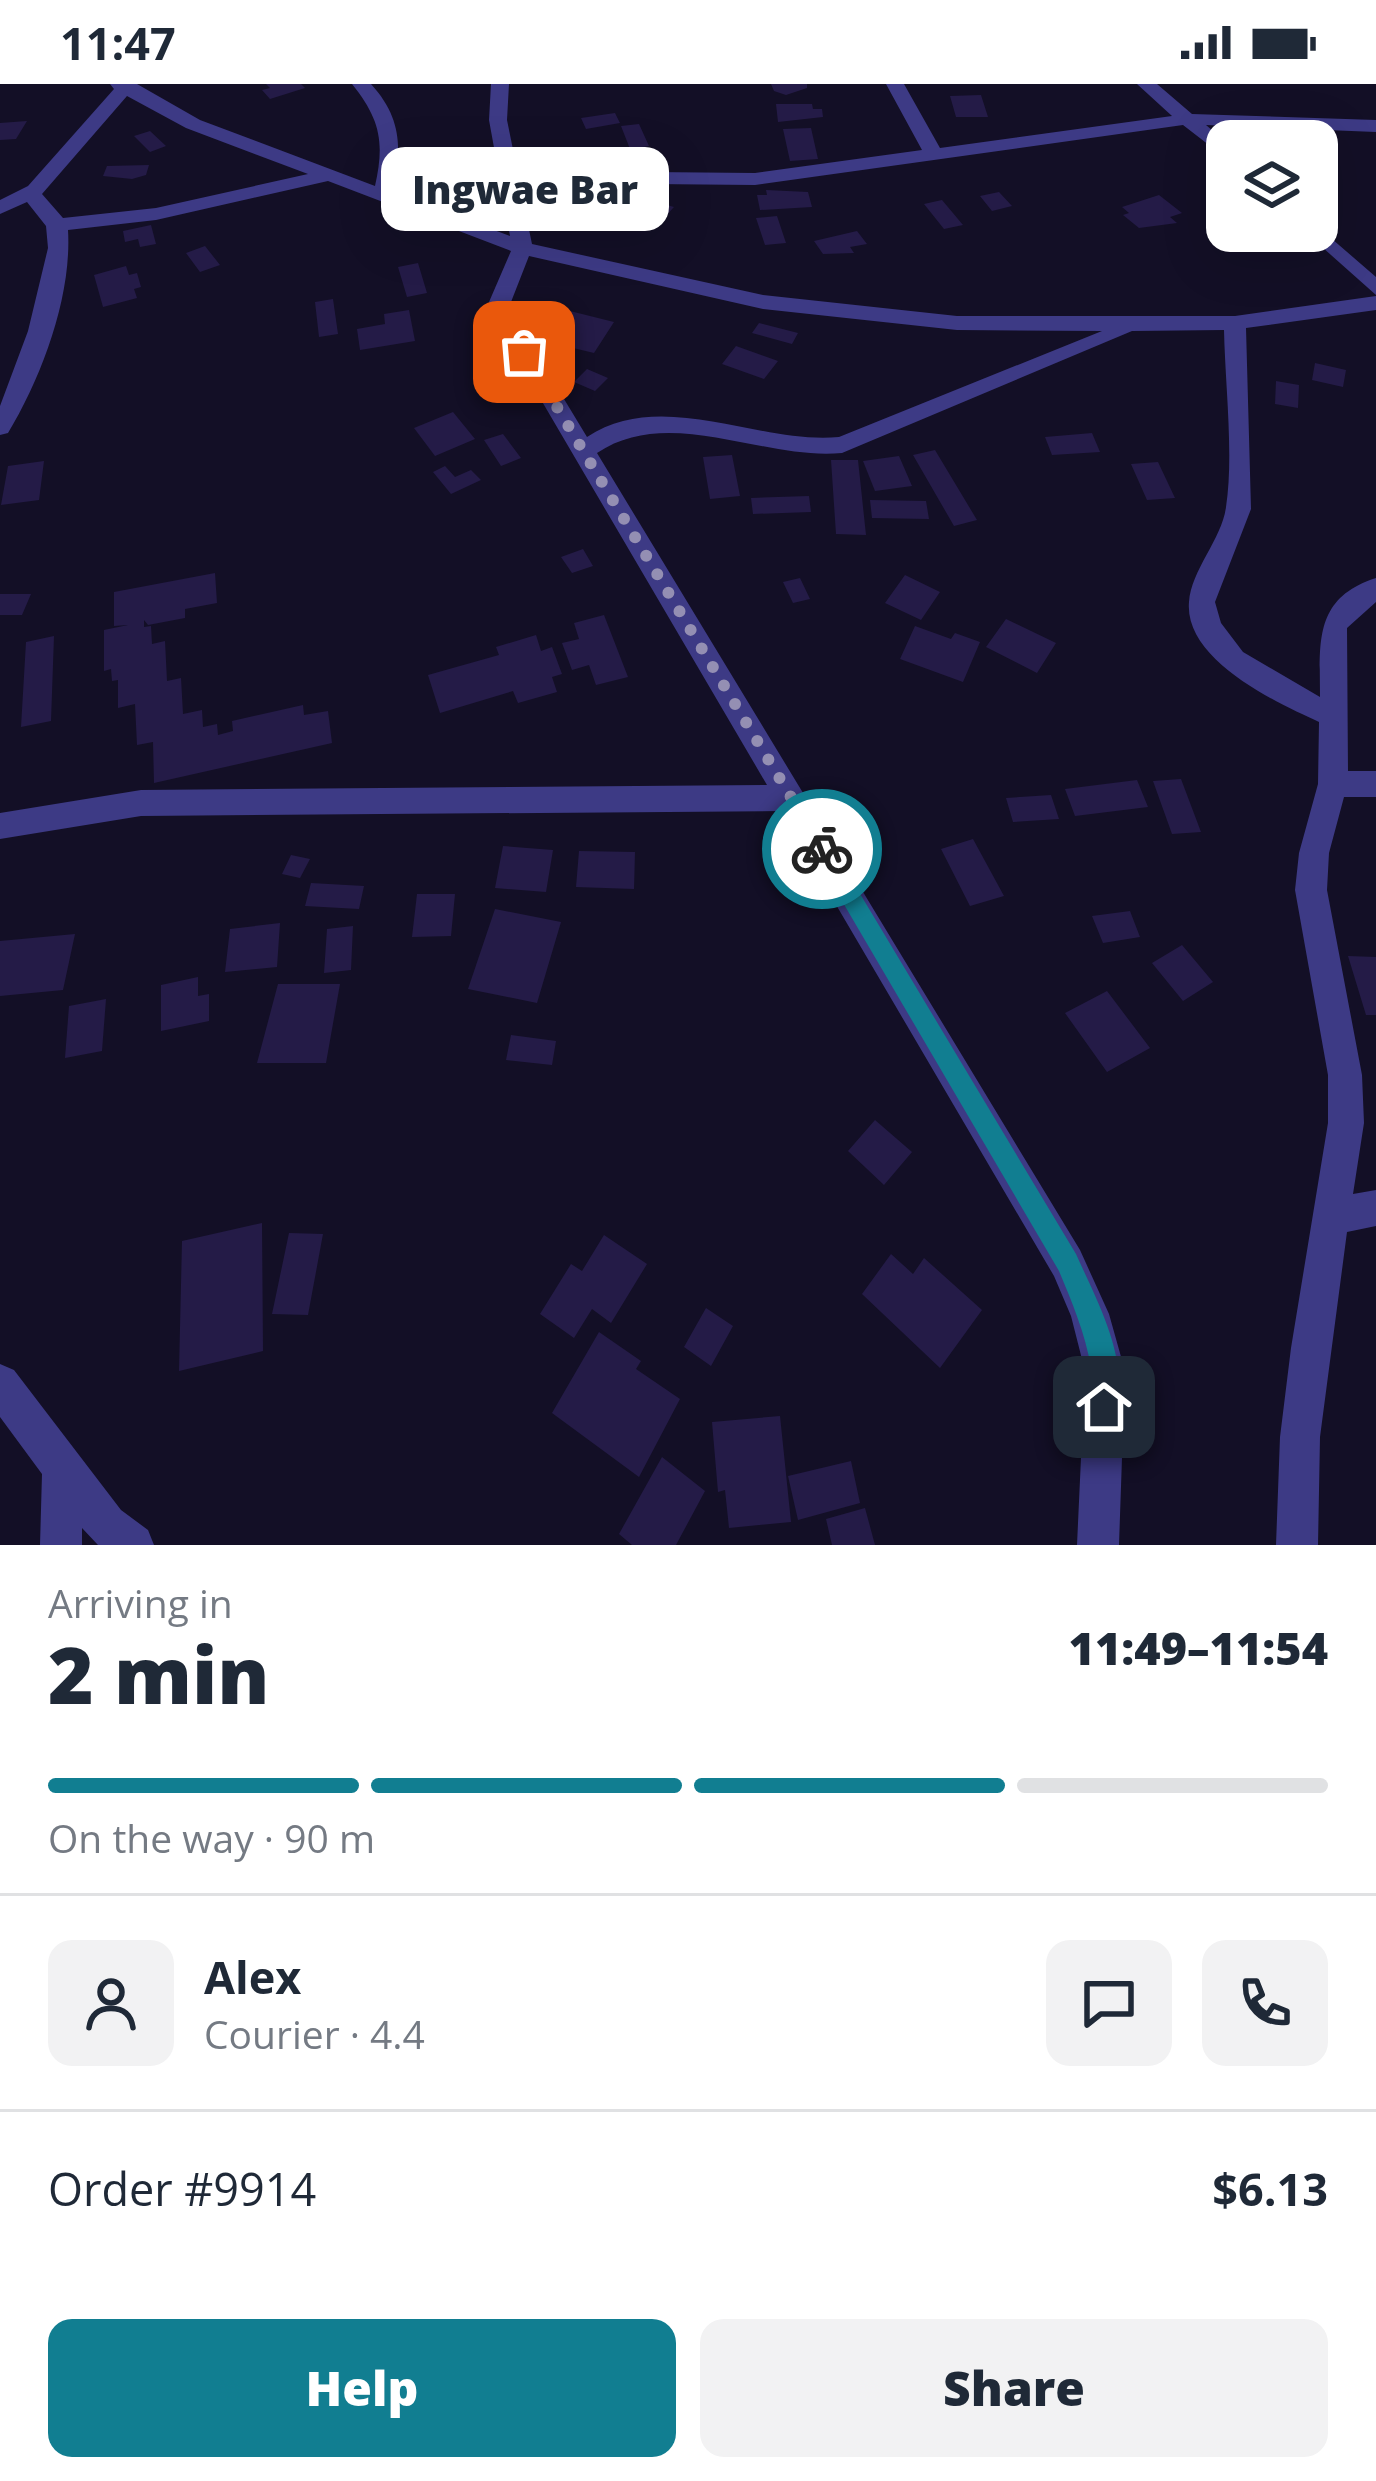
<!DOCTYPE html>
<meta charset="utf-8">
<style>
:root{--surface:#fff;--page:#f2f2f3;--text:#1f2937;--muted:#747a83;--line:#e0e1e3;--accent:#117e91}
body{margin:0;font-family:"Open Sans",sans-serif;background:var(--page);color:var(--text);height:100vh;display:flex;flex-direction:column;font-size:45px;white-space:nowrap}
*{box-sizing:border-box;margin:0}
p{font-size:39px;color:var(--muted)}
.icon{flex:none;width:66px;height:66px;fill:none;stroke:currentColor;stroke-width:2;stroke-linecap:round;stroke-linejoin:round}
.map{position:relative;height:1461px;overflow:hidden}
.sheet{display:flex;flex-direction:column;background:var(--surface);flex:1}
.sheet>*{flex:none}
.tools{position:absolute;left:1206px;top:36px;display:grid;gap:24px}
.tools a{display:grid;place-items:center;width:132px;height:132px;border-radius:24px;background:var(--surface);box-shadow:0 12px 48px #0002;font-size:60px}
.pin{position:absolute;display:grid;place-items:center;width:102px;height:102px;color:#fff;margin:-51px;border-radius:24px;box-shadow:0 6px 18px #0006}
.courier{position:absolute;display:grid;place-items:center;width:120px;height:120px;margin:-60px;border:9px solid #117e91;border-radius:50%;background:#fff;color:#222;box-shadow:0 3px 15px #0007}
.bubble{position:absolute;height:84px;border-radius:24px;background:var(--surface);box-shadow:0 12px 48px #0002;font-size:39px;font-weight:800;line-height:84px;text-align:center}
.headline em{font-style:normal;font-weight:800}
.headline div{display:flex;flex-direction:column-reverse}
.headline{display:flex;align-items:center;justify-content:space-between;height:204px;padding:0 48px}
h1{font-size:78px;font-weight:800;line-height:90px}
.bar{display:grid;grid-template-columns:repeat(4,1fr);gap:18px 12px;align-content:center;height:144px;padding:0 48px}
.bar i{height:15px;border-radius:9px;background:var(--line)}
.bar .active{background:var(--accent)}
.bar p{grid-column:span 4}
.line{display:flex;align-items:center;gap:30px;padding:0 48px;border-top:3px solid var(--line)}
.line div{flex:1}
.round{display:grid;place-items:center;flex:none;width:126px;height:126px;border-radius:24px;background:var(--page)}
.action{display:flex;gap:24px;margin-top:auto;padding:24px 48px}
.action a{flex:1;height:138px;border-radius:24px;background:var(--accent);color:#fff;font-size:48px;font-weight:800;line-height:138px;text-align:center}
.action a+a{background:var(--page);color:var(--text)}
.status{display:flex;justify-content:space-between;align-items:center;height:84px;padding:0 60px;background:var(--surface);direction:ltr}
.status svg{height:33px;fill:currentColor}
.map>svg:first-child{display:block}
.building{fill:#241b47}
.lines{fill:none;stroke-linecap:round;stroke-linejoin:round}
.minor{fill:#3d3a85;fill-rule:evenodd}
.route{fill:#117e91}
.done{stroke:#948fb3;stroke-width:12;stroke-dasharray:0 21.6}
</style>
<div class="status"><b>11:47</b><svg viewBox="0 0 49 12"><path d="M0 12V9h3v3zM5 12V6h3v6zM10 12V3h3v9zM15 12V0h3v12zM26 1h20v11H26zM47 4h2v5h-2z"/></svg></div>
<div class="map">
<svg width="1376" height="1461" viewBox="0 0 1376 1461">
<rect width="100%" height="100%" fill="#130f26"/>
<path class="building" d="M 266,0 L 301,0 L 305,4 L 270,15 L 262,6 L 270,4 Z
M 771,0 L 807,0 L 807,4 L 786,11 L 774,7 Z
M 981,11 L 988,33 L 956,33 L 950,12 Z
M 776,20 L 812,20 L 813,25 L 822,25 L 823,33 L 778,38 Z
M 615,29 L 620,39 L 586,45 L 581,34 Z
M 27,37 L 16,55 L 0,56 L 0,39 Z
M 639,40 L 649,62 L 630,65 L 621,42 Z
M 811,44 L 818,75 L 790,77 L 783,45 Z
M 150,47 L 166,62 L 150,68 L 134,52 Z
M 149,81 L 146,91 L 132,95 L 103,92 L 107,82 Z
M 766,106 L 808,108 L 812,123 L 760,126 L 757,111 L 767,111 Z
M 999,108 L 1012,122 L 992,127 L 980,112 Z
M 1159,111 L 1182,129 L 1170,133 L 1177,139 L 1139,144 L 1123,131 L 1129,129 L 1122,123 Z
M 650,116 L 674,123 L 664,134 L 640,127 Z
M 942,116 L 963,141 L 944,145 L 924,120 Z
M 777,132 L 786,159 L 765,161 L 756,134 Z
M 151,141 L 156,160 L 140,163 L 138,155 L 125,158 L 123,147 Z
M 857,147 L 867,160 L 850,163 L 854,169 L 823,170 L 814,157 Z
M 205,162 L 220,181 L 200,188 L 186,169 Z
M 418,179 L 427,209 L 407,213 L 398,183 Z
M 126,182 L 129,191 L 137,189 L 141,203 L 134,205 L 137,214 L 103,223 L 94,191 Z
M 333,215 L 338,250 L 319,253 L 315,218 Z
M 409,226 L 415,257 L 360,266 L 357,245 L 385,240 L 384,230 Z
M 570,227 L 614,238 L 594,269 L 548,258 Z
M 759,239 L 798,249 L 792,260 L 752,249 Z
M 736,262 L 778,277 L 764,295 L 722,280 Z
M 1315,279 L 1346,286 L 1343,303 L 1312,296 Z
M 587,285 L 608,294 L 595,307 L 574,298 Z
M 1276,297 L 1299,301 L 1298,324 L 1275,320 Z
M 453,328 L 475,355 L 435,372 L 414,344 Z
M 1092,349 L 1100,368 L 1052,371 L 1045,353 Z
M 503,350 L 521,374 L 501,382 L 484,356 Z
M 935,366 L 977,436 L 954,442 L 913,371 Z
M 732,371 L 740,412 L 710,415 L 703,373 Z
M 899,372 L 912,402 L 875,407 L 863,377 Z
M 831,376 L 858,376 L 866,451 L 836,450 Z
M 44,377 L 39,416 L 1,421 L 8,382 Z
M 1158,378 L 1175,414 L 1147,416 L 1131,380 Z
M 445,382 L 455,393 L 471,386 L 481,396 L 451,410 L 433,388 Z
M 809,412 L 811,428 L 753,430 L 751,414 Z
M 870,416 L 926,417 L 929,435 L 872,434 Z
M 583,465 L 593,482 L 572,489 L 561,473 Z
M 215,489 L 217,519 L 185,525 L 185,534 L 148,541 L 144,536 L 144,543 L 151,542 L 152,560 L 165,557 L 167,597 L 181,594 L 183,630 L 202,626 L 203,643 L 217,640 L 218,651 L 233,647 L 232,637 L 303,621 L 304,631 L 328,627 L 332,659 L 154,699 L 153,658 L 137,661 L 135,620 L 118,624 L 118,596 L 112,597 L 111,585 L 104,587 L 104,546 L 128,541 L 114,542 L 114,508 Z
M 905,491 L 940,508 L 921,536 L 885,519 Z
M 800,494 L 810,515 L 793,519 L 783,498 Z
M 0,510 L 31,510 L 22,531 L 0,531 Z
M 604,531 L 628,593 L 596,601 L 589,581 L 572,586 L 562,559 L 579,555 L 574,539 Z
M 1006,535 L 1056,559 L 1037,589 L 986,563 Z
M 915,542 L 951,555 L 955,549 L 980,558 L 963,598 L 900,575 Z
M 536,551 L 541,567 L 552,563 L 562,590 L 552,593 L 557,608 L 518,619 L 513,607 L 440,629 L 428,591 L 499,571 L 496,563 Z
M 54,552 L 51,637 L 21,643 L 26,558 Z
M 1181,695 L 1201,748 L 1172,750 L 1153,697 Z
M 1137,696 L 1148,723 L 1075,732 L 1065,705 Z
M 1051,711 L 1059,735 L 1013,738 L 1006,714 Z
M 973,755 L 1004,812 L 970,822 L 941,765 Z
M 503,762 L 553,766 L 546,808 L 495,804 Z
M 579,767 L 635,768 L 634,805 L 576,803 Z
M 291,771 L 310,775 L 300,794 L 282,790 Z
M 311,799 L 364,802 L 359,825 L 305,822 Z
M 417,810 L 455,810 L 451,852 L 412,853 Z
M 495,825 L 561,838 L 537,919 L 468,905 Z
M 1130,827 L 1140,853 L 1103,859 L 1092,832 Z
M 280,839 L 277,883 L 225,888 L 230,845 Z
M 353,842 L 351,886 L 324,889 L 327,845 Z
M 75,850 L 63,906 L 0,912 L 0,857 Z
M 1182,861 L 1213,898 L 1183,917 L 1152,879 Z
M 1348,872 L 1376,873 L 1376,931 L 1366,931 Z
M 198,893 L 198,912 L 209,910 L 209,937 L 161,947 L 161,901 Z
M 278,900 L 340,900 L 326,979 L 257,979 Z
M 1107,907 L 1150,964 L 1107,988 L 1065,929 Z
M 106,915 L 102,967 L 65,974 L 69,922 Z
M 511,951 L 556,957 L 552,981 L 506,976 Z
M 875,1036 L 912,1068 L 884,1101 L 848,1067 Z
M 262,1139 L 263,1267 L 179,1287 L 182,1157 Z
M 289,1149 L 323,1150 L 308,1231 L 272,1230 Z
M 604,1151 L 647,1180 L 611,1239 L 592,1225 L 574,1254 L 540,1230 L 571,1180 L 582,1187 Z
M 891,1170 L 913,1190 L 924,1174 L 982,1226 L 940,1284 L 862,1210 Z
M 706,1224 L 733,1242 L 711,1282 L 684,1263 Z
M 599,1248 L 641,1277 L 636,1285 L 680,1315 L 639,1393 L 552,1329 Z
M 780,1332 L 791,1438 L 729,1444 L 725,1406 L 718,1408 L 712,1338 Z
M 662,1373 L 705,1407 L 676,1461 L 632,1461 L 619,1450 Z
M 851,1377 L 860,1419 L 798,1436 L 788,1392 Z
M 865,1424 L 875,1461 L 832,1461 L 826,1435 Z"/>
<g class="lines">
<path class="minor" d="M 110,0 L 137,0 L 200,36 L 375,102 C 385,58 380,35 352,0 L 371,0 C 402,34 402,65 393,108 L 510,152 L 489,36 L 491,0 L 509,0 L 507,36 L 520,100 L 650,88 L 755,89 L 922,66 L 886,0 L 904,0 L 940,64 L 1172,32 L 1137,0 L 1157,0 L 1192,30 L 1376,36 L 1376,48 L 1206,41 L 1227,59 L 1227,75 L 1183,41 L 755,101 L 650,100 L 522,112 L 532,160 L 763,211 L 957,232 L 1235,232 L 1376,212 L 1376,226 L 1246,244 L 1251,425 L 1215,518 L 1221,539 L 1243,568 L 1320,613 C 1320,560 1313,514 1376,494 L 1376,518 L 1347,544 L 1348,687 L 1376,687 L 1376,713 L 1344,713 L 1329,769 L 1327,806 L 1362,991 L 1364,1039 L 1353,1110 L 1376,1106 L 1376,1142 L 1347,1148 L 1320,1353 L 1318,1461 L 1276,1461 L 1280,1353 L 1291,1264 L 1328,1039 L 1328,991 L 1295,806 L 1299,769 L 1318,700 L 1319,638 C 1277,619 1184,576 1189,518 C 1191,486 1222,455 1226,423 C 1234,372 1225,299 1224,246 L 1132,247 L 842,369 C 764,377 669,320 597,369 L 1080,1166 L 1109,1230 L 1125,1287 L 1119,1461 L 1077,1461 L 1085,1287 L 1071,1232 L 1054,1192 L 781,727 L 141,732 L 0,755 L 0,729 L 141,706 L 767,701 L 493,234 L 489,218 L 511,167 L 328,97 L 156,136 L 68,146 C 72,212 42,293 8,349 L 0,351 L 0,322 L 28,247 L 48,164 L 46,142 L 27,118 L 0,130 L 0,116 L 28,102 L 114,5 ZM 127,12 L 186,44 L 308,90 L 156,124 L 63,134 L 42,110 ZM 529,172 L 763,225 L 957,246 L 1102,247 L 839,353 C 759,361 662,303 587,353 L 515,234 L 511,218 Z
M 1317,142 L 1376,193 L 1376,211 L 1304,147 L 1317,147 Z
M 0,1280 L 14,1286 L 121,1426 L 148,1446 L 154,1461 L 98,1461 L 82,1444 L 82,1461 L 40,1461 L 42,1390 L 0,1333 Z"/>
</g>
<path class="route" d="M 822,756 L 829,758 L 1076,1170 C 1096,1215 1134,1282 1113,1332 L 1104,1336 L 1095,1332 C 1089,1316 1094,1299 1091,1283 C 1085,1249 1072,1218 1059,1187 L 815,771 L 812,765 Z"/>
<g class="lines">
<path class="done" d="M 524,268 L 822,765"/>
</g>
</svg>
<div class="tools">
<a><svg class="icon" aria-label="layers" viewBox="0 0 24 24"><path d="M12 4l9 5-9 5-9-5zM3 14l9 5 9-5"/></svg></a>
</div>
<div class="pin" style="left:524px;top:268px;background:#ea580c"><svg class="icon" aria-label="bag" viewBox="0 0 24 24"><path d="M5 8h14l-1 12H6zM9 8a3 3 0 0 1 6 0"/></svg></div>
<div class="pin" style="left:1104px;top:1323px;background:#1f2937"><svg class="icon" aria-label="home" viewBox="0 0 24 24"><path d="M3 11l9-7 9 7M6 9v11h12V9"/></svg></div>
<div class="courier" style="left:822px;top:765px"><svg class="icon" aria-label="bike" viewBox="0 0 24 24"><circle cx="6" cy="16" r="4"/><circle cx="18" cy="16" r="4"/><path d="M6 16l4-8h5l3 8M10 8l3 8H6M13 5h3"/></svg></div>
<div class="bubble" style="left:381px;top:63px;width:288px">Ingwae Bar</div>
</div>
<section class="sheet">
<div class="headline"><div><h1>2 min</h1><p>Arriving in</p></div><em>11:49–11:54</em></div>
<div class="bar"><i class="active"></i><i class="active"></i><i class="active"></i><i></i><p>On the way · 90 m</p></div>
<div class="line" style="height:216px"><a class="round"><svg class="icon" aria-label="person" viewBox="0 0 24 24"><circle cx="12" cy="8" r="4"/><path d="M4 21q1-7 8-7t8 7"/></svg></a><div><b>Alex</b><p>Courier · 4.4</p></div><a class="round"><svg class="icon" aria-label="chat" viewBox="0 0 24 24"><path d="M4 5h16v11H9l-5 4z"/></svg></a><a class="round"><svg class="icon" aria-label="phone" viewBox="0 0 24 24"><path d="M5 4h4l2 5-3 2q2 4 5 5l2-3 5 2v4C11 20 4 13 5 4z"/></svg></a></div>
<div class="line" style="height:156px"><div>Order #9914</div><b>$6.13</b></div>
<div class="action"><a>Help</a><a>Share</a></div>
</section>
